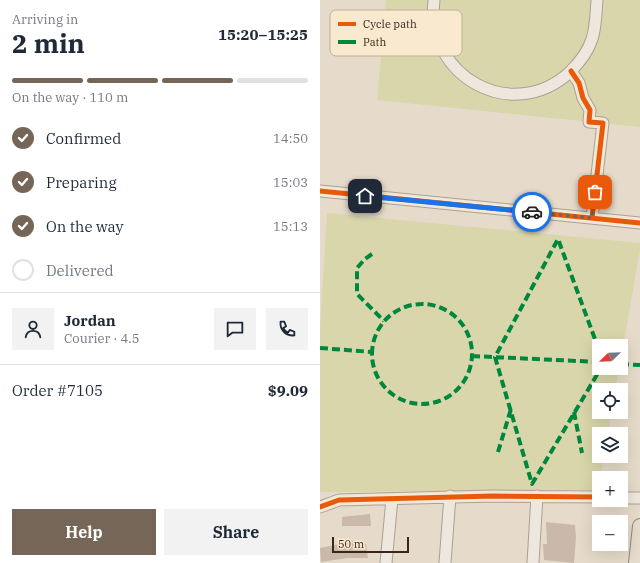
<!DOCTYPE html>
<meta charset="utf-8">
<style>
:root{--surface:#fff;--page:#f2f2f3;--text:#1f2937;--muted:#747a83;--line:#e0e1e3;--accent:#766658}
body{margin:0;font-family:"IBM Plex Serif",serif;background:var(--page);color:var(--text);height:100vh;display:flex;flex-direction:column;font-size:15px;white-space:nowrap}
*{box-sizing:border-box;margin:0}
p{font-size:13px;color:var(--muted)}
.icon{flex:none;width:22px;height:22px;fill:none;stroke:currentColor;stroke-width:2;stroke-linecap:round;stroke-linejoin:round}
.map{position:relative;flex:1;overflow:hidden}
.details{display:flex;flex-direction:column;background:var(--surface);width:320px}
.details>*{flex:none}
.needle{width:26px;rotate:247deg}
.tools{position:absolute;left:272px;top:339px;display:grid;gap:8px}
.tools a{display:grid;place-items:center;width:36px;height:36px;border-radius:0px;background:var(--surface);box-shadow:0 4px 16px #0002;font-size:20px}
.scale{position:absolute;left:12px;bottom:10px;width:77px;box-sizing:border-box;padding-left:4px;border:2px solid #3a271b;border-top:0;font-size:11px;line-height:14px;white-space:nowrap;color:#3a271b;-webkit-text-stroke:3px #f9e9ce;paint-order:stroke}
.pin{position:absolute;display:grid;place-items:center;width:34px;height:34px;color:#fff;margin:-17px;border-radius:8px;box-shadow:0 2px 6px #0006}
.courier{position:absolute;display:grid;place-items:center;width:40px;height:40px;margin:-20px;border:3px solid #1a73e8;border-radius:50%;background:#fff;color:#222;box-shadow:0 1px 5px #0007}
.overview em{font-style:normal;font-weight:800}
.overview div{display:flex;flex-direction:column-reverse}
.overview{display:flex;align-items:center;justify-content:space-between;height:68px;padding:0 12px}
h1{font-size:26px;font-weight:800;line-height:30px}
.bar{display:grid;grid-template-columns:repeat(4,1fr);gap:6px 4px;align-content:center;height:48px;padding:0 12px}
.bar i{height:5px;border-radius:3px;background:var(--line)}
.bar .current{background:var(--accent)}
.bar p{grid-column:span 4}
.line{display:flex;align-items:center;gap:10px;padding:0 12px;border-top:1px solid var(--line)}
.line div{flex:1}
.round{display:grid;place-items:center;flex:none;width:42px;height:42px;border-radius:0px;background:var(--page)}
ol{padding:0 12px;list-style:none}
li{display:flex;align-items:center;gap:12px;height:44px}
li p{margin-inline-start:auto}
li .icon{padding:4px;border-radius:50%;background:var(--accent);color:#fff;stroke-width:4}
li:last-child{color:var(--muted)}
li i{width:22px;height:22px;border:2px solid var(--line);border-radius:50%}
.cta{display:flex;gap:8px;margin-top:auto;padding:8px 12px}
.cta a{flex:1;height:46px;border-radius:0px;background:var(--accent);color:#fff;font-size:16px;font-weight:800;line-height:46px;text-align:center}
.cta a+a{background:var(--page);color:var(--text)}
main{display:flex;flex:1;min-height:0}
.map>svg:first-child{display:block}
.green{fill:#d9d6ab}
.building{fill:#cab8aa}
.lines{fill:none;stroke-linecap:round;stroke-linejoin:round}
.minor-casing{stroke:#aba094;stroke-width:13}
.major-casing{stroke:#90867a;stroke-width:16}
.minor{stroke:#ede7dd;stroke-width:11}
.major{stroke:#e5dccd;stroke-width:14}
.quiet{stroke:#00873e;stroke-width:4;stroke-dasharray:8 4;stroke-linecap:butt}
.cycleway-casing{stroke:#f9e9ce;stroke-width:8}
.cycleway{stroke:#e8590c;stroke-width:5}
.done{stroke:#766658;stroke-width:4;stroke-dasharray:0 7.2}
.route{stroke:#1a73e8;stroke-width:5}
.key{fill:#f9e9ce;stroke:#c0af98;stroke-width:1}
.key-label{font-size:11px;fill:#3a271b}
</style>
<main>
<section class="details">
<div class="overview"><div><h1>2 min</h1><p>Arriving in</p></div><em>15:20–15:25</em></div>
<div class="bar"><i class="current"></i><i class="current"></i><i class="current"></i><i></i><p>On the way · 110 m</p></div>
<ol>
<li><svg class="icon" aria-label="check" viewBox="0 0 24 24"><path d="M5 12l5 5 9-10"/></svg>Confirmed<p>14:50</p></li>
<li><svg class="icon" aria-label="check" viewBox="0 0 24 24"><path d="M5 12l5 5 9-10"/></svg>Preparing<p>15:03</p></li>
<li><svg class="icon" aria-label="check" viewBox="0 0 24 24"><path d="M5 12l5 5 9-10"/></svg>On the way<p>15:13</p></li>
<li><i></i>Delivered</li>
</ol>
<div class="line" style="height:72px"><a class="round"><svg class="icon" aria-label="person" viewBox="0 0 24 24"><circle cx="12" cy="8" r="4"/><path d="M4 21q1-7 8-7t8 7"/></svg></a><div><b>Jordan</b><p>Courier · 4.5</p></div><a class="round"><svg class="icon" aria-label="chat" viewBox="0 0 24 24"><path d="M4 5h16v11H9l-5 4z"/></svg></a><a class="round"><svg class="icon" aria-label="phone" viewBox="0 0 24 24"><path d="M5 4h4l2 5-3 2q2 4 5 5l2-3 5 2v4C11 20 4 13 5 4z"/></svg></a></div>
<div class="line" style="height:52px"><div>Order #7105</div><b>$9.09</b></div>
<div class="cta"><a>Help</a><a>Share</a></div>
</section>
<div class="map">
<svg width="320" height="563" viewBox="0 0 320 563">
<rect width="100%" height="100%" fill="#e6dbca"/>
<path class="green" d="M 66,0 L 320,0 L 320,127 L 57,100 Z
M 7,213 L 320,243 L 320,250 L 301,358 L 301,346 L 279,346 L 279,368 L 299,368 L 295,390 L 279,390 L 279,412 L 291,412 L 288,434 L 279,434 L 279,456 L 284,456 L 278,490 L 0,492 L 0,328 Z"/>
<path class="building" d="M 50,514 L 51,526 L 22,526 L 22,517 Z
M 226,522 L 255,525 L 256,538 L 254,563 L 224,560 L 223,544 L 227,544 Z
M 25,539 L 46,544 L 48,558 L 27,558 L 1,562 L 0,548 L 25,543 Z"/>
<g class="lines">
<defs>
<path id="minor" d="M 114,0 C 105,76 192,125 250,72 C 259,63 268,52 272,39 C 276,27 276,12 277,0
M 251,71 L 259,83 L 263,98 L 270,110 L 269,122 L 283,123 L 272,218
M 0,191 L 320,223
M 301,498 L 320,498
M 0,507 L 19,500 L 173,496 L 279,497
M 66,563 L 72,499
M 125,563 L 130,496
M 213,563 L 217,496"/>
<path id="major" d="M 316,563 L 320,526"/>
</defs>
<use href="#minor" class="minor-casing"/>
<use href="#major" class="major-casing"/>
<use href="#minor" class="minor"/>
<use href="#major" class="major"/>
<path class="quiet" d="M 52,254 L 45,259 L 37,268 L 37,294 L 64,321
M52 354a50 50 0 1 1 100 0a50 50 0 1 1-100 0Z
M 0,348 L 52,352
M 279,350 L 238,239 L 175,357 L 212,484 L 281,368
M 152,356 L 279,362
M 301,364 L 320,365
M 254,412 L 262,453
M 178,452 L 191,409"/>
<defs>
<path id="cycleway" d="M 251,71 L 259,83 L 263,98 L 270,110 L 269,122 L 283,123 L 272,218
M 0,191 L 320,223
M 0,507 L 19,500 L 173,496 L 279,497"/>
</defs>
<use href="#cycleway" class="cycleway-casing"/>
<use href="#cycleway" class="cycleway"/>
</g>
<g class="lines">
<path class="done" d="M 212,212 L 272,218 L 275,192"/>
<path class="route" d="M 45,196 L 212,212"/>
</g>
<rect x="10" y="10" width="132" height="46" rx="6" class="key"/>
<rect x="18" y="22" width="18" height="4" fill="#e8590c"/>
<rect x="18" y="40" width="18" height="4" fill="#00873e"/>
<g class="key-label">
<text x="43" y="28">Cycle path</text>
<text x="43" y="46">Path</text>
</g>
</svg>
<div class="tools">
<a><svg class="needle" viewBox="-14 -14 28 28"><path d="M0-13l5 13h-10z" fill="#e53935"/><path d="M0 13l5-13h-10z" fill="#747a83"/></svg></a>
<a><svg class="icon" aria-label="locate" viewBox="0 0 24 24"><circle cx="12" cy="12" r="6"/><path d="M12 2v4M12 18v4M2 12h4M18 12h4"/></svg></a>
<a><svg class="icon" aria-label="layers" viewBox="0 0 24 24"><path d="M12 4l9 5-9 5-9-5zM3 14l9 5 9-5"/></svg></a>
<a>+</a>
<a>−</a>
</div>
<div class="scale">50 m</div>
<div class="pin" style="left:275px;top:192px;background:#ea580c"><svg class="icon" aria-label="bag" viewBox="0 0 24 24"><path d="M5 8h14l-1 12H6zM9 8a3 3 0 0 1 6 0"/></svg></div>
<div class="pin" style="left:45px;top:196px;background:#1f2937"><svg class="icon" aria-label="home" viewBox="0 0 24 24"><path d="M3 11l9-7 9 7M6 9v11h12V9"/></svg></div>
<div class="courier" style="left:212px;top:212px"><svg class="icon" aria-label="car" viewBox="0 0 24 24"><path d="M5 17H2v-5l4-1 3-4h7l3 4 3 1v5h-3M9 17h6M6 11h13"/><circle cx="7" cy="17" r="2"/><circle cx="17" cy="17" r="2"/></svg></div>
</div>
</main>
